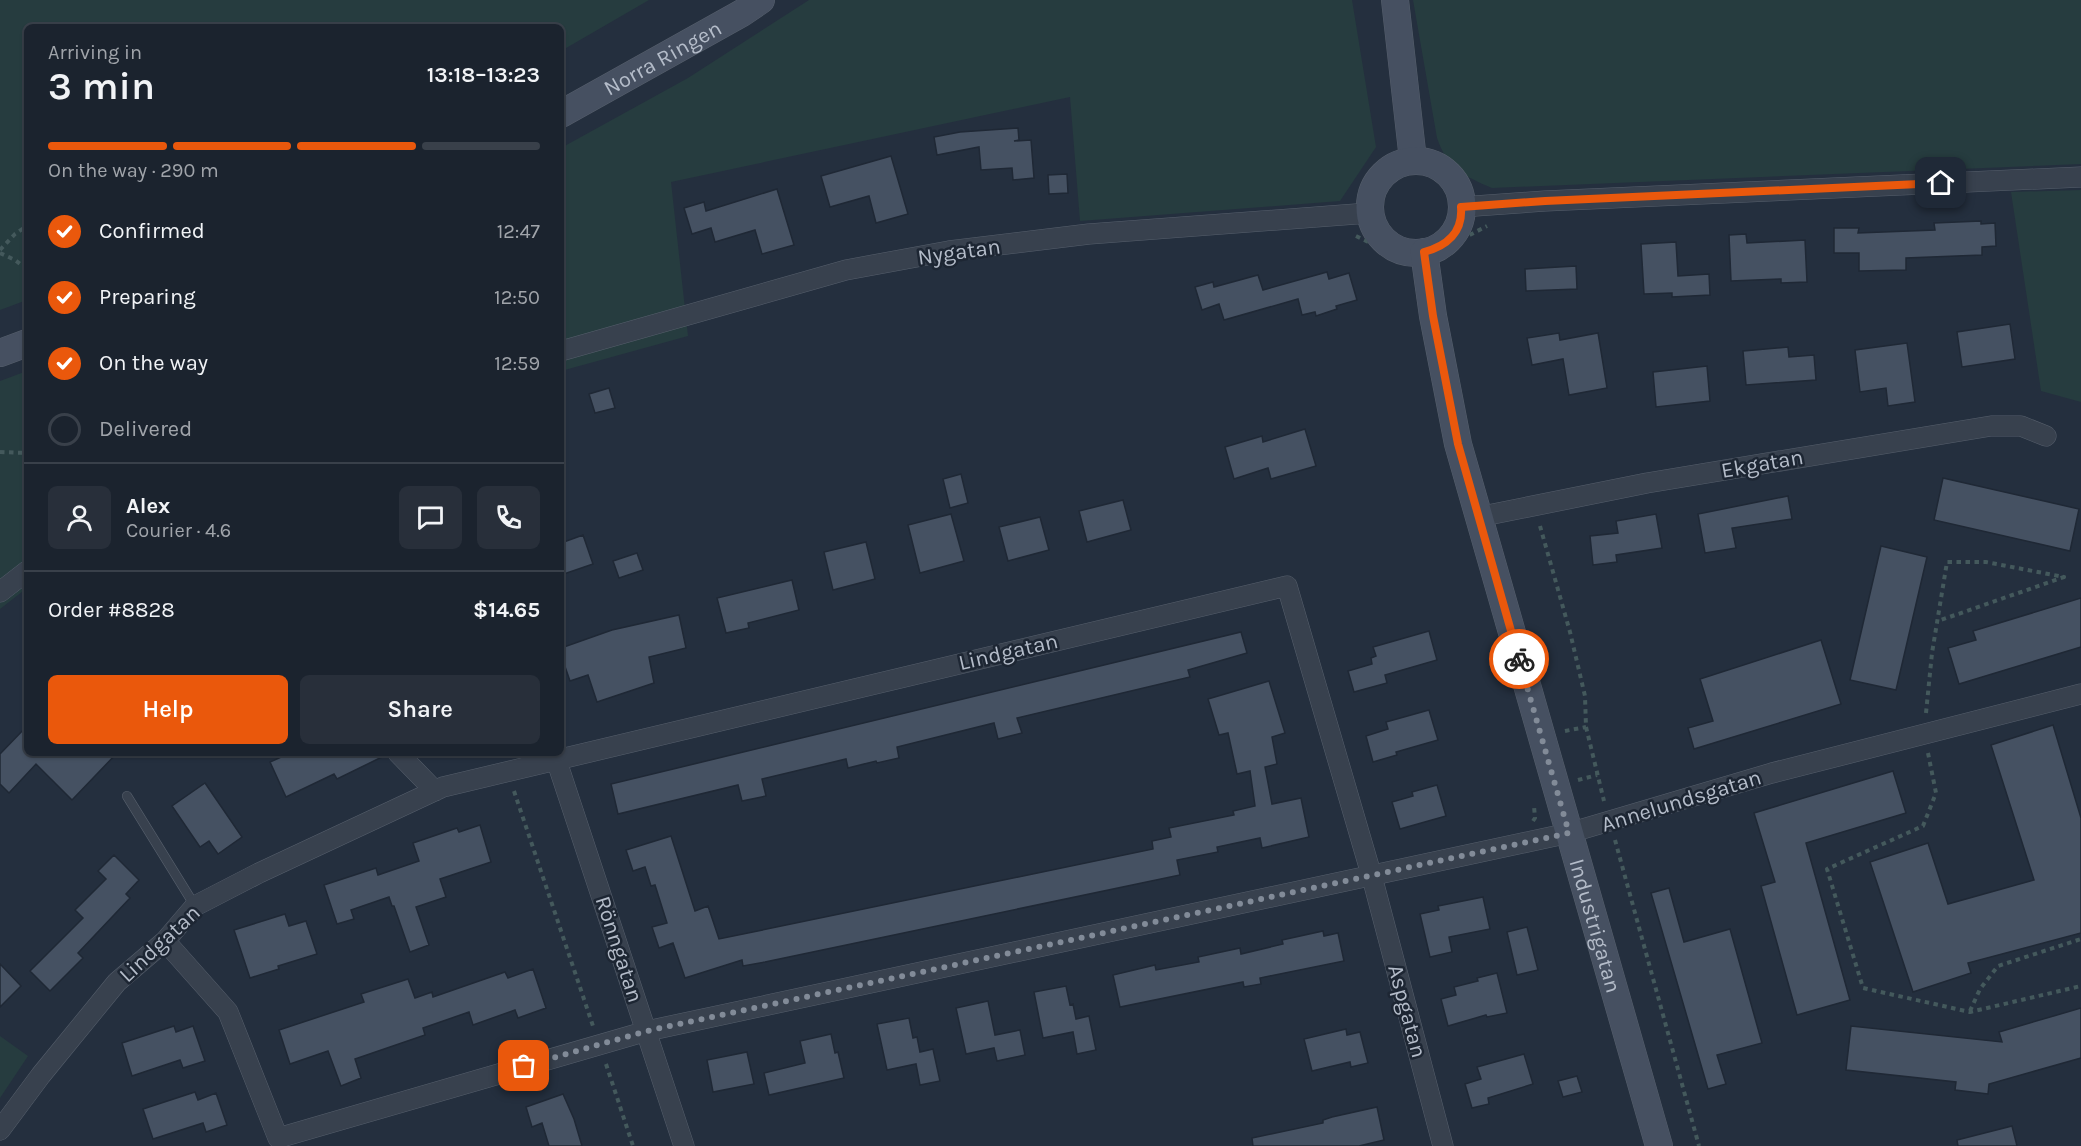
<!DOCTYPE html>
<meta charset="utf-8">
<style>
:root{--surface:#1b232e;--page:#282f3a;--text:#f1f3f6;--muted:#a0a4aa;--line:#39404a;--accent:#ea580c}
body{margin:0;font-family:Karla,sans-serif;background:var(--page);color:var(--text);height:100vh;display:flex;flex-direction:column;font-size:22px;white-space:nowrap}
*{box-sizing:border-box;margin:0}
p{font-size:20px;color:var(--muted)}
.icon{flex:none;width:33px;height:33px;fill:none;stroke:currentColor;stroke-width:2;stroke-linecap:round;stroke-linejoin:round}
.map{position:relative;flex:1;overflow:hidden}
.drawer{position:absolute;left:24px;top:24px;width:540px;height:732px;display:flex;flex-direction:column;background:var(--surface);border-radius:9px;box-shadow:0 2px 4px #0004,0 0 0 2px var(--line)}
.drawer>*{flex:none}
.pin{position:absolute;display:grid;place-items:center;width:51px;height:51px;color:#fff;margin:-26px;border-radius:12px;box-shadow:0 3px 9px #0006}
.courier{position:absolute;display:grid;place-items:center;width:60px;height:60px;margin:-30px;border:4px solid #ea580c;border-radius:50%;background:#fff;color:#222;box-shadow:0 2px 8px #0007}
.summary em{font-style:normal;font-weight:600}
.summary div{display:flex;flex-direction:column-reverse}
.summary{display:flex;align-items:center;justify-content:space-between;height:102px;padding:0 24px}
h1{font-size:39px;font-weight:600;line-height:45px}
.bar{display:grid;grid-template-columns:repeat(4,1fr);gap:9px 6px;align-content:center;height:72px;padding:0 24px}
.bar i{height:8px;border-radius:4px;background:var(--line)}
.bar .current{background:var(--accent)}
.bar p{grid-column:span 4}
.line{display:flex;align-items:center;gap:15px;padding:0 24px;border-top:2px solid var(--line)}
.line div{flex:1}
.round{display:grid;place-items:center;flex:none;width:63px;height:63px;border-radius:9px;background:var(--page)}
ol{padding:0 24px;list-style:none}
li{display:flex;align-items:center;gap:18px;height:66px}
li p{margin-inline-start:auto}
li .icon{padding:6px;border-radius:50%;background:var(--accent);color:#fff;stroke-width:4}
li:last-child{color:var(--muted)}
li i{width:33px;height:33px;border:3px solid var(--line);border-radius:50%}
.primary-button{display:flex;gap:12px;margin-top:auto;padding:12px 24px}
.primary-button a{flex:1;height:69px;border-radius:9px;background:var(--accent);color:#fff;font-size:24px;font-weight:600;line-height:69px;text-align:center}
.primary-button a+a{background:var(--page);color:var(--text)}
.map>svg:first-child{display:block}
.green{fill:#263c3f}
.building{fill:#455162;stroke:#1f2835;stroke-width:1.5}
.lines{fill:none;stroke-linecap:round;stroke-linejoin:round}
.lane-casing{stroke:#565f6c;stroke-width:10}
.street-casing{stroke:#565f6c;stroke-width:21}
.secondary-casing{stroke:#565f6c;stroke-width:28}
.path{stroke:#44595c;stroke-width:4;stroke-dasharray:4.5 4.5;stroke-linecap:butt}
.lane{stroke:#38414e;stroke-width:9}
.street{stroke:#38414e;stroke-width:20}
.secondary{stroke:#465061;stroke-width:27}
.done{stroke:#828b98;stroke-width:6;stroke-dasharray:0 10.8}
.route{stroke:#ea580c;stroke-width:8}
.labels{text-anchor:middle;stroke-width:5;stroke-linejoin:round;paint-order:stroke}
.street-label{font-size:22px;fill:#b4bcc9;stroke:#1d2633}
</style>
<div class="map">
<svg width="2081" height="1146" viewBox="0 0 2081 1146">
<rect width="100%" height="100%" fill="#242f3e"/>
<path class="green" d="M 0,0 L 649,0 L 561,51 L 561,27 L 27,27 L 27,300 L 0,310 Z
M 809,0 L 1352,0 L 1376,147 L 1340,201 L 1080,221 L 1070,97 L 671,182 L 688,336 L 561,371 L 561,148 L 688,78 Z
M 1413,0 L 2081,0 L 2081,164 L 1492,188 C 1464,176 1447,168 1437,138 Z
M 2081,190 L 2081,402 L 2041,391 L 2011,192 Z
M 27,371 L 27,588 L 0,609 L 0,381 Z
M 0,1036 L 28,1056 L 0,1098 Z"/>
<path class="building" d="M 1018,128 L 1019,140 L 1014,141 L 1031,140 L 1034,178 L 1013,180 L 1012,168 L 981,170 L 979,147 L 937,155 L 934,137 L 960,132 Z
M 891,156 L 908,214 L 876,223 L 869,196 L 830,207 L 821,176 Z
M 1067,174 L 1068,193 L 1049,194 L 1048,175 Z
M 777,189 L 794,245 L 762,254 L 755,230 L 715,242 L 711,228 L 692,234 L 684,208 L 704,202 L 706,211 Z
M 1981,221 L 1981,224 L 1995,223 L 1996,246 L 1982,247 L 1982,255 L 1906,258 L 1906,270 L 1859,271 L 1859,253 L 1834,253 L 1834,228 L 1859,228 L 1858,233 L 1935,230 L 1934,223 Z
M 1746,234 L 1747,243 L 1805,240 L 1807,282 L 1781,283 L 1781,279 L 1731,281 L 1729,235 Z
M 1676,242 L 1678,276 L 1709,274 L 1710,295 L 1672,297 L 1672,293 L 1644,294 L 1641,244 Z
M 1576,266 L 1577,289 L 1526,291 L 1525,269 Z
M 1327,272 L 1329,279 L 1349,273 L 1357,300 L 1336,306 L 1337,309 L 1316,316 L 1315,312 L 1302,315 L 1298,299 L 1224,320 L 1219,304 L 1202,310 L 1195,287 L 1213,282 L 1214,287 L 1258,275 L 1263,290 Z
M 2010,324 L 2015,359 L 1962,367 L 1957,332 Z
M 1559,333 L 1560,340 L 1598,333 L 1607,388 L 1569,395 L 1563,359 L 1532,365 L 1527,338 Z
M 1907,343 L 1915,402 L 1888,406 L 1886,388 L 1860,392 L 1855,350 Z
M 1788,347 L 1789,357 L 1814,355 L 1816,380 L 1746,385 L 1743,351 Z
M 1707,366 L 1710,401 L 1656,407 L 1653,372 Z
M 609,388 L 615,408 L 595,413 L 589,394 Z
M 1305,429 L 1316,466 L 1271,479 L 1268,468 L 1234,479 L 1225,447 L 1262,436 L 1263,442 Z
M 961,474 L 968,503 L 950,508 L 943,479 Z
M 1943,478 L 2079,509 L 2070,551 L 1934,520 Z
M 1788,496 L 1792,519 L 1732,528 L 1736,548 L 1705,553 L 1698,514 Z
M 1123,500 L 1131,530 L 1087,542 L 1079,511 Z
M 951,514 L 964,561 L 920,573 L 908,525 Z
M 1656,514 L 1662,548 L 1616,555 L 1617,562 L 1593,565 L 1590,536 L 1618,533 L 1616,521 Z
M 1040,517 L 1049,550 L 1008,561 L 999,527 Z
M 583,535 L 593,564 L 561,575 L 561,543 Z
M 866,542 L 875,579 L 833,590 L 824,552 Z
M 1881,546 L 1927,557 L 1896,690 L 1850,680 Z
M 637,553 L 643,570 L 619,578 L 613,561 Z
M 792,580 L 799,610 L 748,623 L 749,628 L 726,633 L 717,598 Z
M 2081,598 L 2081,647 L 1959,684 L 1948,648 L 1976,640 L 1973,631 Z
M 679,615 L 686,648 L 649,657 L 654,683 L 597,702 L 588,675 L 570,681 L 561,655 L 561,648 L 612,630 Z
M 1429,631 L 1437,660 L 1385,675 L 1387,683 L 1354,692 L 1348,671 L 1372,664 L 1371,658 L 1376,656 L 1373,647 Z
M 1241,632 L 1247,653 L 1188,670 L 1190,677 L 1017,718 L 1022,733 L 998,739 L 994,723 L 897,747 L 899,758 L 877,763 L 876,761 L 848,768 L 846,759 L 762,779 L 766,796 L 742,801 L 738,785 L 618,814 L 611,784 Z
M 1821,640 L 1841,704 L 1694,749 L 1688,728 L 1713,721 L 1700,679 Z
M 1269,681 L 1285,733 L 1272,737 L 1277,764 L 1265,767 L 1272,804 L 1301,798 L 1309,837 L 1262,848 L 1260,838 L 1217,847 L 1218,852 L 1177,860 L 1180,875 L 765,962 L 743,966 L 742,960 L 685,978 L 673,943 L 659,948 L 652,927 L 667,923 L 655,885 L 651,886 L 645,867 L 633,871 L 626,850 L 671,836 L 695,911 L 708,906 L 719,939 L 1153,849 L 1152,841 L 1171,837 L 1169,828 L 1234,815 L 1233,811 L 1255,806 L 1250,771 L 1237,774 L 1228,733 L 1219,735 L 1208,699 Z
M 1429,710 L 1438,740 L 1396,752 L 1397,755 L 1373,762 L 1366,736 L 1388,729 L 1386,722 Z
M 2053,725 L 2081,818 L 2081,933 L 1968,963 L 1971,973 L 1913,992 L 1870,862 L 1928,843 L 1948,904 L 2034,880 L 1991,745 Z
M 27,726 L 27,753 L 117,753 L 72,800 L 36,764 L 9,793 L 0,784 L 0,754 Z
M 290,753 L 386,753 L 386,755 L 337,779 L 334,774 L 286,797 L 270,762 Z
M 1893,771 L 1906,813 L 1806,843 L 1850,1000 L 1797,1015 L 1761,886 L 1775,882 L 1754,813 Z
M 205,783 L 242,837 L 218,854 L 209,841 L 200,847 L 172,806 Z
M 1437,785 L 1446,816 L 1400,829 L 1392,802 L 1413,796 L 1412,792 Z
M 480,825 L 491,862 L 440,879 L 446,897 L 416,907 L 429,945 L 410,952 L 394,906 L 392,906 L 389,897 L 351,910 L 354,919 L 337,924 L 324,885 L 376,868 L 378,875 L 419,861 L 413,843 L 457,828 L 459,832 Z
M 114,855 L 139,880 L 126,894 L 130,898 L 78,953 L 83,958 L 50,991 L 30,971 L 83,918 L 75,910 L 106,879 L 98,871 Z
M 1669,888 L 1684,942 L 1730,929 L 1762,1043 L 1717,1055 L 1726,1084 L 1708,1089 L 1651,893 Z
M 1483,897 L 1490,929 L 1449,937 L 1452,952 L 1430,957 L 1420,914 L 1439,910 L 1438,906 Z
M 285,914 L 289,926 L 306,921 L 317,954 L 278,966 L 279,969 L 250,978 L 234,930 Z
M 1527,927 L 1538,970 L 1517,975 L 1507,932 Z
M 1323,931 L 1324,936 L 1338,933 L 1344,961 L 1260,978 L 1261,984 L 1244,987 L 1243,982 L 1120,1007 L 1113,975 L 1155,965 L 1156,970 L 1199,962 L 1198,957 L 1240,948 L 1241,954 L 1283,944 L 1282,940 Z
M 0,964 L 21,986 L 0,1007 Z
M 533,969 L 546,1008 L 518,1018 L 515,1010 L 473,1025 L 469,1012 L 423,1028 L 425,1035 L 355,1059 L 361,1078 L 341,1086 L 328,1051 L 290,1064 L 279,1030 L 364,1002 L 361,994 L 408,979 L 415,998 L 432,992 L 433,997 L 505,972 L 508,978 Z
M 1497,973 L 1507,1013 L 1487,1017 L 1486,1015 L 1448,1026 L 1441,999 L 1456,995 L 1454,987 L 1478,981 L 1477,978 Z
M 1066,986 L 1070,1005 L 1073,1004 L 1076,1019 L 1089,1016 L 1096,1050 L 1077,1054 L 1073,1032 L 1043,1038 L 1034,992 Z
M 988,1001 L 995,1035 L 1020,1030 L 1025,1055 L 997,1061 L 994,1048 L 966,1054 L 956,1008 Z
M 2081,1008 L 2081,1058 L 1989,1084 L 1988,1094 L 1955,1090 L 1956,1082 L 1846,1070 L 1851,1026 L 2002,1042 L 1999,1032 Z
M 909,1018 L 913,1038 L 917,1037 L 920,1052 L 933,1049 L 940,1081 L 920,1085 L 916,1064 L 887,1070 L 877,1024 Z
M 174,1026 L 176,1032 L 193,1026 L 205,1061 L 183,1068 L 180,1060 L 132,1076 L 122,1043 Z
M 1346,1029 L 1347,1035 L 1360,1032 L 1368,1063 L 1351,1067 L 1350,1062 L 1312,1071 L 1304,1039 Z
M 831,1034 L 835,1053 L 838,1052 L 844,1078 L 769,1095 L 764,1073 L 805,1063 L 800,1041 Z
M 747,1052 L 754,1084 L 713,1092 L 707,1060 Z
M 1524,1054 L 1533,1084 L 1488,1098 L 1489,1104 L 1472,1108 L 1465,1084 L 1481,1079 L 1477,1067 Z
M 1577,1076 L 1582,1092 L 1563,1097 L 1558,1081 Z
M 195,1092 L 198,1100 L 216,1093 L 227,1125 L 206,1132 L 203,1123 L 153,1139 L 143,1109 Z
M 563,1094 L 574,1119 L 582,1146 L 549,1146 L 542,1123 L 532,1127 L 526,1107 Z
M 1377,1107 L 1384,1140 L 1359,1146 L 1253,1146 L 1252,1138 L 1323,1123 L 1323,1120 L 1332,1117 Z
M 2012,1126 L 2017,1146 L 1958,1146 L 1957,1140 Z"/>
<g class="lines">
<defs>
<path id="lane" d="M 127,796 L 195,906"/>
<path id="street" d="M 1461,207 L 1545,201 L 2081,177
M 561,351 L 846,270 L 949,251 L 1089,234 L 1369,213
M 1478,517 L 1647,483 L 1991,426 L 2021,426 L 2046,436
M 0,592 L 27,571
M 398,753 L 435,791
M 554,753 L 684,1146
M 165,941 L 228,1012 L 278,1138 L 647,1031 L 1569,833 L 1772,773 L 2081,694
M 0,1130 L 41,1075 L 117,982 L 165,941 L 195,906 L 259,873 L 443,787 L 1287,586 L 1372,877 L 1443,1146"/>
<g id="secondary">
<path d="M 1395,0 L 1413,160"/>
<path id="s1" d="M 561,114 L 742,13 L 761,0"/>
<circle cx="1416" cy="207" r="46"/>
<path id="s2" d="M 1424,252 L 1433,316 L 1458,444 L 1659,1146"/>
<path d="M 0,353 L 27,343"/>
</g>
</defs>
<use href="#lane" class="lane-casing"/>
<use href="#street" class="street-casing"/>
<use href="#secondary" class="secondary-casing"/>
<path class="path" d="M 1356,236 L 1379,247 L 1402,263
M 0,250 L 15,234 L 27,226
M 1449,252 L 1462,239 L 1487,226
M 0,253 L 15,260 L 27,269
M 0,452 L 27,453
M 1540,526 L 1570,632 L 1585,696 L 1586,727 L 1604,801
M 1926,713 L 1932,653 L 1947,562 L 1986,562 L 2064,577 L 1938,621
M 1565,731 L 1586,727
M 1928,753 L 1936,793 L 1923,826 L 1827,869 L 1863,988 L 1970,1012 L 2081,986
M 1578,780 L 1597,775
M 514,791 L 593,1026
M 1533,821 L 1535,818 L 1534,806
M 1615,840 L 1699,1146
M 1970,1011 L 1980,989 L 1998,966 L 2081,939
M 606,1064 L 633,1146"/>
<use href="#lane" class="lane"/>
<use href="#street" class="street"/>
<use href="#secondary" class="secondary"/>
</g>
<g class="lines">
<path class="done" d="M 524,1066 L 647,1031 L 1569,833 L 1519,659"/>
<path class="route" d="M 1519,659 L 1458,444 L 1433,316 L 1424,252 C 1447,246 1463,232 1461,207 L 1545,201 L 1941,183"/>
</g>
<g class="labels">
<g class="street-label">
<text dy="8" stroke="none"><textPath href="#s1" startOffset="116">Norra Ringen</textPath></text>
<text transform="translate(959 251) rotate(-8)" y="8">Nygatan</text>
<text transform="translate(1762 463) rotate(-10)" y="8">Ekgatan</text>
<text transform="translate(1008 651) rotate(-13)" y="8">Lindgatan</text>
<text transform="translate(1681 800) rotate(-17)" y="8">Annelundsgatan</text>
<text dy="8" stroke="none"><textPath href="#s2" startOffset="696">Industrigatan</textPath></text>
<text transform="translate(159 943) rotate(-43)" y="8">Lindgatan</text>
<text transform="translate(620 949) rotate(72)" y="8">Rönngatan</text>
<text transform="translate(1408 1011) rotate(75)" y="8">Aspgatan</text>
</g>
</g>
</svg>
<div class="pin" style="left:524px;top:1066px;background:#ea580c"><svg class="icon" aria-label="bag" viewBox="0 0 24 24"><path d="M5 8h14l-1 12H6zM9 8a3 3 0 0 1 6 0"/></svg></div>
<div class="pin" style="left:1941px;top:183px;background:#1f2937"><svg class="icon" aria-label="home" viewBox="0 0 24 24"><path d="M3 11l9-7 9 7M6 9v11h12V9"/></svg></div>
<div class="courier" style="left:1519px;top:659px"><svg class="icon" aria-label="bike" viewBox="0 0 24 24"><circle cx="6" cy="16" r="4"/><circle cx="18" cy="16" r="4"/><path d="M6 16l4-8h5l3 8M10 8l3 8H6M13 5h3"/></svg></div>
<section class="drawer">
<div class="summary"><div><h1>3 min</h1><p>Arriving in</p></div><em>13:18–13:23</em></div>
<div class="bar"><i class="current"></i><i class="current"></i><i class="current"></i><i></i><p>On the way · 290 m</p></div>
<ol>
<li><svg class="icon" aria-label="check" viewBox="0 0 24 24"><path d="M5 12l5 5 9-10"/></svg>Confirmed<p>12:47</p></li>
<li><svg class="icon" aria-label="check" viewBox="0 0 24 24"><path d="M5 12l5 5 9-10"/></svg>Preparing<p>12:50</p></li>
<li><svg class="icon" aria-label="check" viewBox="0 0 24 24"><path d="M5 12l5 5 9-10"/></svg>On the way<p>12:59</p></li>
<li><i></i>Delivered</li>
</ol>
<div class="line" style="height:108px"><a class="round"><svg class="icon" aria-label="person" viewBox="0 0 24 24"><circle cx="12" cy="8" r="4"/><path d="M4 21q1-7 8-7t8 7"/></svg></a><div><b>Alex</b><p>Courier · 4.6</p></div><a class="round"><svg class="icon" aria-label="chat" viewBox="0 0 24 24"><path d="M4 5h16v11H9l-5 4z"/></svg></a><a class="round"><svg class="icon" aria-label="phone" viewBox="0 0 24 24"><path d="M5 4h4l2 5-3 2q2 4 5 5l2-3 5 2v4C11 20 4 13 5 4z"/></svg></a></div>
<div class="line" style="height:78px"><div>Order #8828</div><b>$14.65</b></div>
<div class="primary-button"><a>Help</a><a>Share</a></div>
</section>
</div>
